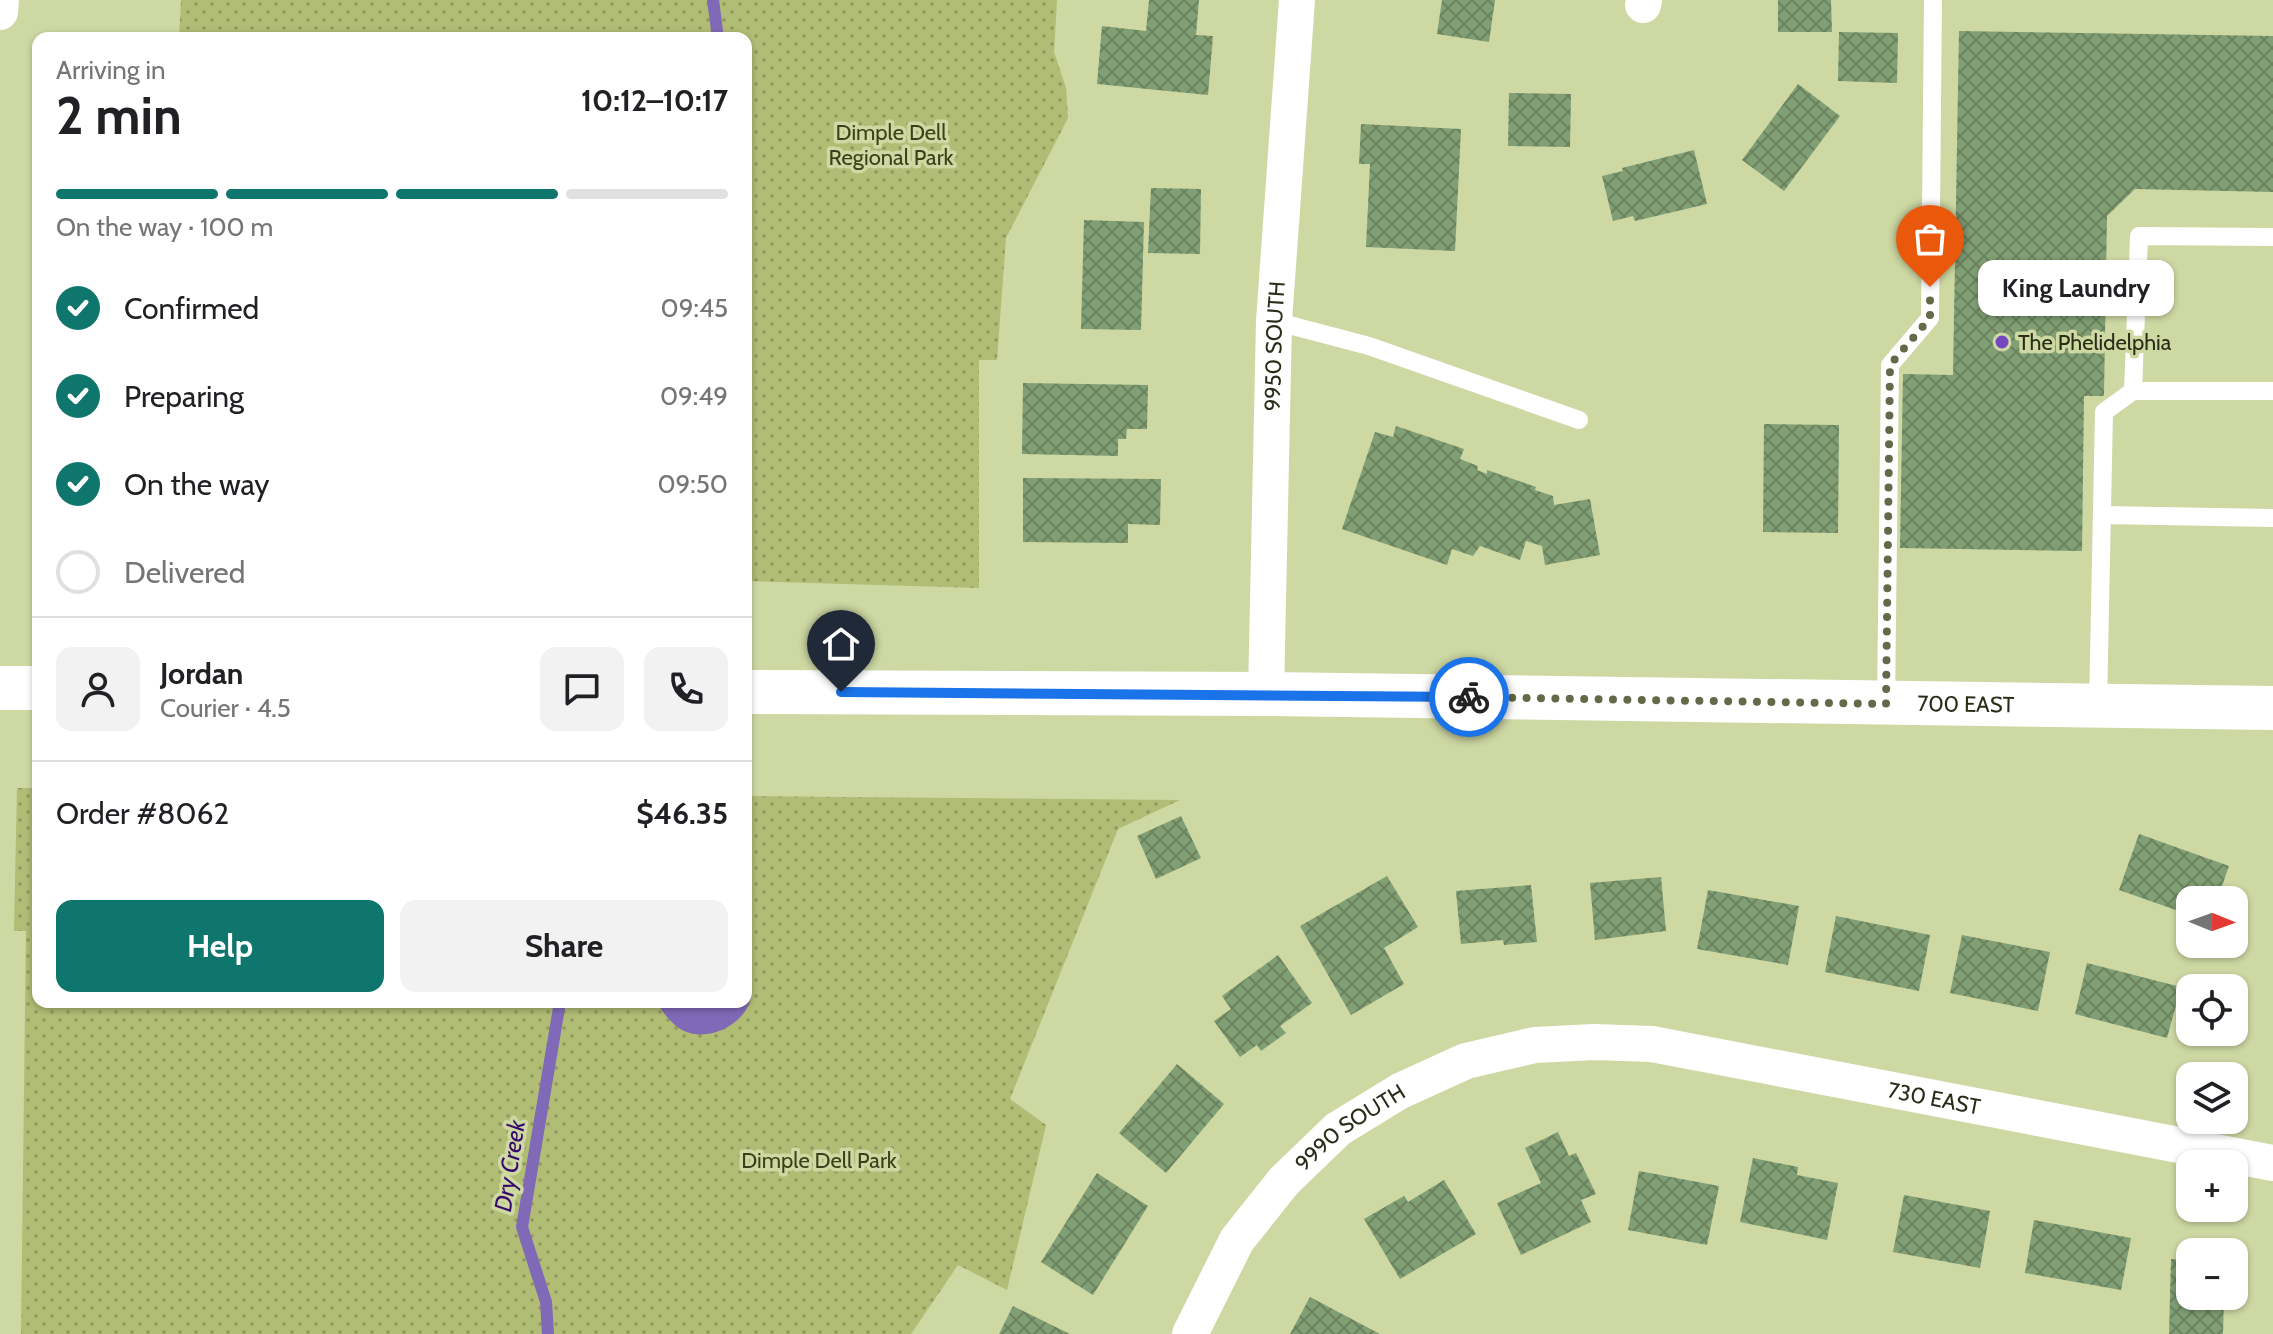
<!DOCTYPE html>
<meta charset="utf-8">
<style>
:root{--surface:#fff;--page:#f2f2f2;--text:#202124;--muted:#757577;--line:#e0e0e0;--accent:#0f766e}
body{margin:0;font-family:Cabin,sans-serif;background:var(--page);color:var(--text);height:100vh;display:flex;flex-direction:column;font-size:30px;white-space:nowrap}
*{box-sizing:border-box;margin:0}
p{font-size:26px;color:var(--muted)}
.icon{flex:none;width:44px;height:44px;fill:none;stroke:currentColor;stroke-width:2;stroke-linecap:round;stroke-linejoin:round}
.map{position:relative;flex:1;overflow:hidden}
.sheet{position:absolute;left:32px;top:32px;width:720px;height:976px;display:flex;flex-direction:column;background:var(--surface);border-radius:16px;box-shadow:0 2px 6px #0004}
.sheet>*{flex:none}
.needle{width:52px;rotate:91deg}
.buttons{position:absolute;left:2176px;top:886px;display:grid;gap:16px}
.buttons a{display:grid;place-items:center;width:72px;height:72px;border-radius:16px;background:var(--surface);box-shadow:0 2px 6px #0004;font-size:40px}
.pin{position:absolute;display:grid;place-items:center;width:68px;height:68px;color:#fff;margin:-82px -34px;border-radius:50% 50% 50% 0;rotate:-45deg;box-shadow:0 0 8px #0007}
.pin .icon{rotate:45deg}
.courier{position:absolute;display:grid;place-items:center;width:80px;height:80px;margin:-40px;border:6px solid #1a73e8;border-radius:50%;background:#fff;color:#222;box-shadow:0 2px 10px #0007}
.bubble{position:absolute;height:56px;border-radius:16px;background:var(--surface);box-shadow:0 2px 6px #0004;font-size:26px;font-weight:700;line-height:56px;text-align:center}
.headline em{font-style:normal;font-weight:700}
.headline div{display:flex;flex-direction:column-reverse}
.headline{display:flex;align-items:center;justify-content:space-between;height:136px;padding:0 24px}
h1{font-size:52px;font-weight:700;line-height:60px}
.bar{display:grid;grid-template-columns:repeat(4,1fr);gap:12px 8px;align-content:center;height:96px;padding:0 24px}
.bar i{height:10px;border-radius:6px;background:var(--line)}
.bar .on{background:var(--accent)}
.bar p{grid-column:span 4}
.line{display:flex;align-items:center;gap:20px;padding:0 24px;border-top:2px solid var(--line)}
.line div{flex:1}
.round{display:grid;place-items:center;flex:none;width:84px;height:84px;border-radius:16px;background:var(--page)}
ol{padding:0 24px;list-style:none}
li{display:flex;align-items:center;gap:24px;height:88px}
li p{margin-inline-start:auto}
li .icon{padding:8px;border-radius:50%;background:var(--accent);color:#fff;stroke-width:4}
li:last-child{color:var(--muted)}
li i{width:44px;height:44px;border:4px solid var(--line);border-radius:50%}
.action{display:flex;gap:16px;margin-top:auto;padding:16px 24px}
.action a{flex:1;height:92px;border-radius:16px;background:var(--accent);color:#fff;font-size:32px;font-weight:700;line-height:92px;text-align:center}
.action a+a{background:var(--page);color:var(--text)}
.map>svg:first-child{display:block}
.park{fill:url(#park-dots)}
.water{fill:#8069b7}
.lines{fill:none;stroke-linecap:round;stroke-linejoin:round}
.stream{stroke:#8069b7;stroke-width:12}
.building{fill:url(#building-cross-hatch)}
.lane{stroke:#fff;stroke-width:18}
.street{stroke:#fff;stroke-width:36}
.primary{stroke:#fff;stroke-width:44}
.done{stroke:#636949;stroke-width:8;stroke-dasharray:0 14.4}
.route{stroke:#1a73e8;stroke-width:10}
.poi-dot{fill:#7347c0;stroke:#ced8a3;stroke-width:3}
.labels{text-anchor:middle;stroke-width:7;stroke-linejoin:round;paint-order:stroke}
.park-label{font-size:22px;fill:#3a4019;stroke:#ced8a3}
.poi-label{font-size:22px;fill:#292d18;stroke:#ced8a3;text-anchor:start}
.street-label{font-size:22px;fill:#292d18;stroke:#ced8a3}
.water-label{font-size:24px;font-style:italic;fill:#37096b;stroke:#ced8a3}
</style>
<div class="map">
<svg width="2273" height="1334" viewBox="0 0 2273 1334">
<defs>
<pattern id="park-dots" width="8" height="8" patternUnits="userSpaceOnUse" patternTransform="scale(2)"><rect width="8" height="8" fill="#b1bc74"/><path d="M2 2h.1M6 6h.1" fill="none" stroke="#90995e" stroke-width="1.8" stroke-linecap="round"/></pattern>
<pattern id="building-cross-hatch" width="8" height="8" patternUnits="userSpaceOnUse" patternTransform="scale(2)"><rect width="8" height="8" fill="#819f74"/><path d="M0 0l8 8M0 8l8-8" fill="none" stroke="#6a825e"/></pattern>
</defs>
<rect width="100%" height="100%" fill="#ced8a3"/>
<path class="park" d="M 181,0 L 1057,0 L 1054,52 L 1066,88 L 1068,118 L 1006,238 L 997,360 L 979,360 L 979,588 L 746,581 L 746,38 L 179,38 Z
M 17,788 L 38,788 L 38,1002 L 746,1002 L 746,796 L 1180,800 L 1118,829 L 1010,1099 L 1046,1125 L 1007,1290 L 958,1265 L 911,1334 L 21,1334 L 26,931 L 14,931 Z"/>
<path class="water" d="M 746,981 L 752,987 C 754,1020 711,1045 682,1030 C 671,1024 663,1012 656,1002 L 746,1002 Z"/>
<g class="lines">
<path class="stream" d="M 713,0 L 718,38
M 548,1334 L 546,1302 L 522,1227 L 560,1002"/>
</g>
<path class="building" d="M 1149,0 L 1199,0 L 1196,35 L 1213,36 L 1208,95 L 1097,84 L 1102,26 L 1146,31 Z
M 1442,0 L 1495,0 L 1489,42 L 1437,34 Z
M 1778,0 L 1831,0 L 1832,32 L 1778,32 Z
M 1959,31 L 2273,36 L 2273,192 L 2135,189 L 2107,216 L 2104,396 L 2084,396 L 2082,551 L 1900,548 L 1903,374 L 1953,375 Z
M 1839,32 L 1898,33 L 1897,83 L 1838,81 Z
M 1798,84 L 1840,116 L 1784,191 L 1742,160 Z
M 1509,93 L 1571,94 L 1570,147 L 1508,146 Z
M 1361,124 L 1461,129 L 1455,251 L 1366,247 L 1370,164 L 1359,164 Z
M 1694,150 L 1707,204 L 1635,221 L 1633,216 L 1613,221 L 1602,176 L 1623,171 L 1622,168 Z
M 1151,188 L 1201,189 L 1200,254 L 1148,253 Z
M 1084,220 L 1144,222 L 1141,330 L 1081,329 Z
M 1023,383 L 1148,385 L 1147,429 L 1127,429 L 1126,439 L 1118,439 L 1118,456 L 1022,454 Z
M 1764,424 L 1839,425 L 1838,533 L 1763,532 Z
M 1396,426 L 1464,449 L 1460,459 L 1478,466 L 1477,470 L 1487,474 L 1487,470 L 1536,487 L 1535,490 L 1553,496 L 1554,505 L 1590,499 L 1600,555 L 1545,565 L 1542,546 L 1526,541 L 1520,560 L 1480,546 L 1473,556 L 1452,549 L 1447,565 L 1342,529 L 1375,432 L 1393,437 Z
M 1023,478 L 1161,479 L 1160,525 L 1128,524 L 1128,543 L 1023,542 Z
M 1181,816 L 1201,858 L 1156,879 L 1137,836 Z
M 2139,834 L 2229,866 L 2217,900 L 2190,900 L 2190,915 L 2119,890 Z
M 1387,876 L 1418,927 L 1384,948 L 1404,984 L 1351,1015 L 1300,926 Z
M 1661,877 L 1666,931 L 1595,940 L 1590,883 Z
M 1531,885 L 1537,942 L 1504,945 L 1503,940 L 1461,944 L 1456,891 Z
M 1708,890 L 1799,906 L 1788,965 L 1697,949 Z
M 1836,916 L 1930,935 L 1919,991 L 1825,972 Z
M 1962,935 L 2050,952 L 2038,1011 L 1950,993 Z
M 1278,955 L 1312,1003 L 1280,1026 L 1286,1033 L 1261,1051 L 1257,1045 L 1240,1057 L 1214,1021 L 1231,1009 L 1222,996 Z
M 2087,963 L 2181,987 L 2167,1038 L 2075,1014 Z
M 1177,1064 L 1224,1104 L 1166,1173 L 1119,1133 Z
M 1558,1132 L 1569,1156 L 1576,1153 L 1596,1194 L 1581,1200 L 1591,1222 L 1521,1255 L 1497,1203 L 1541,1183 L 1525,1148 Z
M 1753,1158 L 1798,1167 L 1797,1175 L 1838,1183 L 1827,1240 L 1740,1222 Z
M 1639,1171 L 1719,1186 L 1707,1245 L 1628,1230 Z
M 1097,1173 L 1148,1206 L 1093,1295 L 1041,1262 Z
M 1444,1180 L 1476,1234 L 1400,1279 L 1364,1219 L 1404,1196 L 1408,1202 Z
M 1904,1195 L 1990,1211 L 1980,1268 L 1893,1252 Z
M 2034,1220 L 2131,1238 L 2121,1290 L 2025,1273 Z
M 2171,1259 L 2190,1260 L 2190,1296 L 2224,1296 L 2223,1334 L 2169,1334 Z
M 1310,1297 L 1380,1334 L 1290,1334 Z
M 1013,1306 L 1070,1334 L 999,1334 Z"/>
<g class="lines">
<path class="lane" d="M 1274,321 L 1369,346 L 1579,420
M 2133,391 L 2273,391
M 2102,515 L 2273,518
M 1886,703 L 1890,365 L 1930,318 L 1933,0
M 2098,706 L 2104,412 L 2133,391 L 2139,236 L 2273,237"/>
<g class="street">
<path d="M 1643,5 L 1644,0"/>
<path d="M 0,12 L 1,0"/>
<path id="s1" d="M 1266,694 L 1274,321 L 1297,0"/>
<path id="s2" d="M 1190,1334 L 1237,1240 L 1284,1181 L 1338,1129 L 1400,1091 L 1466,1061 L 1535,1045 L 1594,1042 L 1652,1044 L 2273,1163"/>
</g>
<g class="primary">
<path d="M 0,688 L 38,688"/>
<path id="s3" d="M 746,692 L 1266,694 L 2273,708"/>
</g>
</g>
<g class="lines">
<path class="done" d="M 1469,697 L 1886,704 L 1890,365 L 1930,318 L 1930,287"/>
<path class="route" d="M 841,692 L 1469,697"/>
</g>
<circle class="poi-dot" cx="2002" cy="342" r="8"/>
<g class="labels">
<g class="park-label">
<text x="891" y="140">Dimple Dell<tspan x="891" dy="25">Regional Park</tspan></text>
<text x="819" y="1168">Dimple Dell Park</text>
</g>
<g class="poi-label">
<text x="2018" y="350">The Phelidelphia</text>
</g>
<g class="street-label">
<text dy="8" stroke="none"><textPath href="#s1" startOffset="348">9950 SOUTH</textPath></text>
<text dy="8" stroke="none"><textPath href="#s3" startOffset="1220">700 EAST</textPath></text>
<text dy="8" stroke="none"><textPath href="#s2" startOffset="876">730 EAST</textPath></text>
<text dy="8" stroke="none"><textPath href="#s2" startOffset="266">9990 SOUTH</textPath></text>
</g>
<g class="water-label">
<text transform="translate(510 1166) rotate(-81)" y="8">Dry Creek</text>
</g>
</g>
</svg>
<div class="buttons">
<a><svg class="needle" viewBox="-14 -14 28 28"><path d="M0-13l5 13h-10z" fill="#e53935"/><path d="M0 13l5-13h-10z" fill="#757577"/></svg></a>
<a><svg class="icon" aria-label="locate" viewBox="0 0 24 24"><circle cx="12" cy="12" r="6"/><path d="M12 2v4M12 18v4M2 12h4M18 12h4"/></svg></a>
<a><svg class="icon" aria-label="layers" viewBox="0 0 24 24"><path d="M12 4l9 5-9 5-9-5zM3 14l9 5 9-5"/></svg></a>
<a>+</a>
<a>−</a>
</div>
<div class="pin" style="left:1930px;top:287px;background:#ea580c"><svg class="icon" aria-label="bag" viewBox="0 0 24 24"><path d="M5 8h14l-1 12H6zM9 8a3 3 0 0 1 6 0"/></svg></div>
<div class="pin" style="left:841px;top:692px;background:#1f2937"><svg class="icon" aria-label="home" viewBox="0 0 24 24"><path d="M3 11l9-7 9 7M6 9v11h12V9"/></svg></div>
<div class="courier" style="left:1469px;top:697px"><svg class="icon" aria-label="bike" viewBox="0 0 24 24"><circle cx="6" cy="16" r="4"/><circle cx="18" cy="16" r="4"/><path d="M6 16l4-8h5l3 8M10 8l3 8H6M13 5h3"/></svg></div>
<div class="bubble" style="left:1978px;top:260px;width:196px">King Laundry</div>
<section class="sheet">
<div class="headline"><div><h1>2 min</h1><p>Arriving in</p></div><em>10:12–10:17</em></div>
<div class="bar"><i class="on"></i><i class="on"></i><i class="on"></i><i></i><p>On the way · 100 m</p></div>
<ol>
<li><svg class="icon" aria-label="check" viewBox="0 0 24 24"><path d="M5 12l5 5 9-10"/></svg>Confirmed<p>09:45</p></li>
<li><svg class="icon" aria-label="check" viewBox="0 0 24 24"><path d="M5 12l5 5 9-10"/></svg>Preparing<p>09:49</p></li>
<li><svg class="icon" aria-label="check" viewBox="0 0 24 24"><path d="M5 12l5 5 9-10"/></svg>On the way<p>09:50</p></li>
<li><i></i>Delivered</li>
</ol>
<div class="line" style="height:144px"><a class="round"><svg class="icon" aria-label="person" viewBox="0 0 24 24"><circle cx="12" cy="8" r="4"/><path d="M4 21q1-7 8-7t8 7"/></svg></a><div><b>Jordan</b><p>Courier · 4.5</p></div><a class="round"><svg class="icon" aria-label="chat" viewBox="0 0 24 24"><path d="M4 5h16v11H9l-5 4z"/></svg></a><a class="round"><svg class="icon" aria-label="phone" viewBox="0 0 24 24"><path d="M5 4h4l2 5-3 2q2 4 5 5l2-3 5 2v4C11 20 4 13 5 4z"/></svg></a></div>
<div class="line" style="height:104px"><div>Order #8062</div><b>$46.35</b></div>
<div class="action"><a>Help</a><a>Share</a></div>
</section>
</div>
